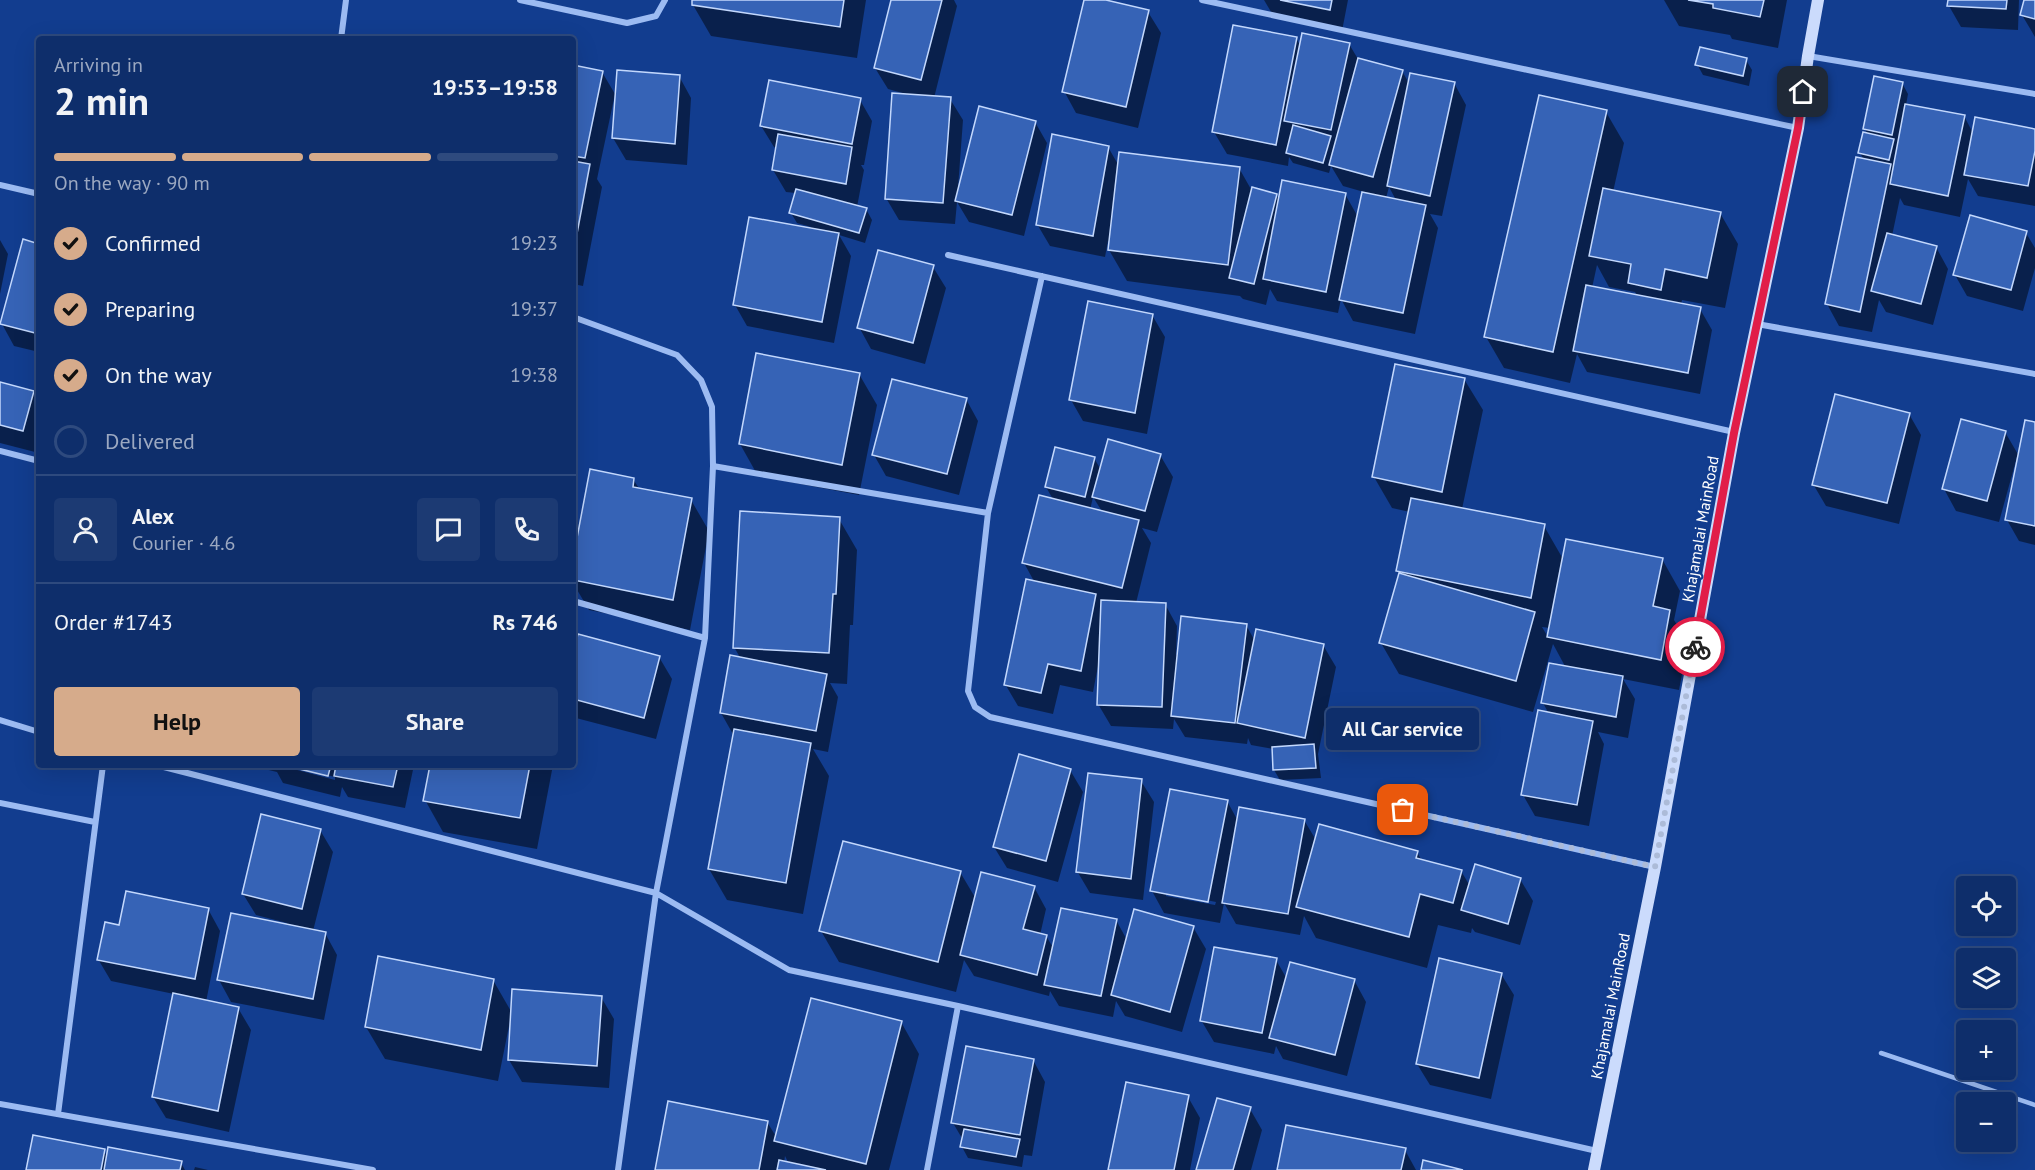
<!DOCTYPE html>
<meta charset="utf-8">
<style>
:root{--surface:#0e2e6b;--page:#1c3a73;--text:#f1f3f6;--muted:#9ba8c1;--line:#2e4a7e;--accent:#d6ab8b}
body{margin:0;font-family:"PT Sans",sans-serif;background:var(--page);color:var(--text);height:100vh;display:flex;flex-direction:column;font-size:22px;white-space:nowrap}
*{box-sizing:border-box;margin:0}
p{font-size:20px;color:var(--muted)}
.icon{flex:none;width:33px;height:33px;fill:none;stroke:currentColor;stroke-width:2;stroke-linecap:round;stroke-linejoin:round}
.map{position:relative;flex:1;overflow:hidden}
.side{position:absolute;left:36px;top:36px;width:540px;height:732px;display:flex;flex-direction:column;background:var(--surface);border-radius:6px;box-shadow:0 6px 24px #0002,0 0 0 2px var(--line)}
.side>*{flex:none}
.fabs{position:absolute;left:1956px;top:876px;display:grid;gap:12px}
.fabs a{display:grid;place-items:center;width:60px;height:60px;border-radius:6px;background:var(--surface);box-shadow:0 6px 24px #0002,0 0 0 2px var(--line);font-size:30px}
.pin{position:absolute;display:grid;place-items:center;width:51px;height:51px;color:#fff;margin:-26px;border-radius:12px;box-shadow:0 3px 9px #0006}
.courier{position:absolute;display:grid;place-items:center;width:60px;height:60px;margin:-30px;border:4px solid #e11d48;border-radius:50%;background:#fff;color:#222;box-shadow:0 2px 8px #0007}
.bubble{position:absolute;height:42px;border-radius:6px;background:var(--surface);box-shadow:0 6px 24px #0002,0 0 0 2px var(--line);font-size:20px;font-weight:600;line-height:42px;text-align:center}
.headline em{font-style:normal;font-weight:600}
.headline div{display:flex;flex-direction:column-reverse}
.headline{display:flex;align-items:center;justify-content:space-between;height:102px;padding:0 18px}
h1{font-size:39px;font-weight:600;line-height:45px}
.bar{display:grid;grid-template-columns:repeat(4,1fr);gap:9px 6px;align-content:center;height:72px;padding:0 18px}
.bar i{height:8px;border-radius:4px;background:var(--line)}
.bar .current{background:var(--accent)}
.bar p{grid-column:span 4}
.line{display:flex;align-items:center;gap:15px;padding:0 18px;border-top:2px solid var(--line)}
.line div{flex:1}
.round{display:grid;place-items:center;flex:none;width:63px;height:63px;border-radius:6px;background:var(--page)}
ol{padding:0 18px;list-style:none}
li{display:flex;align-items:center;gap:18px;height:66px}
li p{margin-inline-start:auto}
li .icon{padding:6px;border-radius:50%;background:var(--accent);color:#111;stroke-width:4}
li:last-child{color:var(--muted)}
li i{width:33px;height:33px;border:3px solid var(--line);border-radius:50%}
.primary-button{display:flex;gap:12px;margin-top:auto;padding:12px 18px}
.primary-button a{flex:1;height:69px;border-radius:6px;background:var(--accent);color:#111;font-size:24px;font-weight:600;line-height:69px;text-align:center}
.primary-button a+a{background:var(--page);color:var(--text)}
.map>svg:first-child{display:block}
.shadow{fill:#0007;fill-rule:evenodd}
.building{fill:#3663b6;stroke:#c3d8fd;stroke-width:1.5}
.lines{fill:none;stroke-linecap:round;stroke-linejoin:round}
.service{stroke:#9cbbf2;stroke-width:4.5}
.minor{stroke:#9cbbf2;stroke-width:6}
.secondary{stroke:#cbdbfc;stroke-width:12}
.done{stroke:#acbbd8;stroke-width:6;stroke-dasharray:0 10.8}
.route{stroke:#e11d48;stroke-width:8}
.labels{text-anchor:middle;stroke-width:4.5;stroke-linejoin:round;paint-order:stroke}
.street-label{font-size:16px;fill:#fff;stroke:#123d8f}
</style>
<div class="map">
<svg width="2035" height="1170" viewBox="0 0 2035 1170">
<rect width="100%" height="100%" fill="#123d8f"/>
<path class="shadow" d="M 694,0 L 866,0 L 857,58 L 711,36 L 693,5 Z
M 893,0 L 954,0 L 957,6 L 934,98 L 950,99 L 963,120 L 958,188 L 1035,122 L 1047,143 L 1024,236 L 969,222 L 957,202 L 955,224 L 899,220 L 886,198 L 906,94 L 888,89 L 875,68 Z
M 1085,0 L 1099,0 L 1148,12 L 1161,33 L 1138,128 L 1076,113 L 1064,91 Z
M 1264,0 L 1348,0 L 1342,31 L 1274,17 Z
M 1664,0 L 1787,0 L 1778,48 L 1732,39 L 1730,35 L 1679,26 Z
M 1949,0 L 2019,0 L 2018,30 L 1961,27 L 1949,6 Z
M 2025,0 L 2035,0 L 2035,37 L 2022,15 Z
M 1296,38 L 1301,47 L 1349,44 L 1358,59 L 1402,71 L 1410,85 L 1454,83 L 1466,105 L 1442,216 L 1430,214 L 1438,228 L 1415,334 L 1353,321 L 1341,299 L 1338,313 L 1277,301 L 1270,289 L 1266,305 L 1243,299 L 1240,296 L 1127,281 L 1109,250 L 1110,241 L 1108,241 L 1105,257 L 1050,246 L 1037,224 L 1108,147 L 1119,166 L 1239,168 L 1252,191 L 1276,195 L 1280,201 L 1345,194 L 1358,217 L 1364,192 L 1343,186 L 1331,166 L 1329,173 L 1293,163 L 1289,157 L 1288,166 L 1227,154 L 1214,132 ZM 1389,187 L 1396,200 L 1386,198 Z
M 1746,60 L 1752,70 L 1749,86 L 1703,75 L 1697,64 Z
M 573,66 L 602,72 L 615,94 L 597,179 L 602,187 L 583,286 L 573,284 Z
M 679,76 L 691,98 L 687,165 L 626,160 L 613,138 Z
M 1902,83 L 1908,94 L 1906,105 L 1964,116 L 1973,133 L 2035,131 L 2035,206 L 1978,196 L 1968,179 L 1960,217 L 1904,205 L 1900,198 L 1892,236 L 1936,247 L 1948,269 L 1933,325 L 1886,312 L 1879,300 L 1872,332 L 1839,326 L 1827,304 L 1864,160 L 1860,153 L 1868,134 L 1864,128 Z
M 860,100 L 872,121 L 864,165 L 861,165 L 864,170 L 857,207 L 866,209 L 872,220 L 865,243 L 839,235 L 851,256 L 834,343 L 747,326 L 735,305 L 811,227 L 797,223 L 791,213 L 796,193 L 786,192 L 773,170 L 777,148 L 774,147 L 761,126 Z
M 1606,112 L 1624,143 L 1613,192 L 1720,213 L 1738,244 L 1725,308 L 1682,300 L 1681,305 L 1700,309 L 1712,330 L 1700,394 L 1587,372 L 1577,354 L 1570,383 L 1504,368 L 1486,337 ZM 1597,265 L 1609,287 L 1635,292 L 1638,297 L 1592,288 Z
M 2026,233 L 2035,248 L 2035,268 L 2023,311 L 1967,296 L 1955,275 Z
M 0,240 L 8,254 L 0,294 Z
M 39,245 L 39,352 L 14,346 L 2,324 Z
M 933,267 L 946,288 L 925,364 L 871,349 L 859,327 Z
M 1152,315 L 1165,337 L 1147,434 L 1083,421 L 1071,400 Z
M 859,374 L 877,405 L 859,495 L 758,476 L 740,444 Z
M 1464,379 L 1483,410 L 1462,509 L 1544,526 L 1563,559 L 1662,559 L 1680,591 L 1674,620 L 1688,643 L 1679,690 L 1623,679 L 1635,699 L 1628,738 L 1598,732 L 1604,744 L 1589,826 L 1535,816 L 1523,795 L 1549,714 L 1543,703 L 1566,668 L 1553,644 L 1533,712 L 1399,674 L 1381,643 L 1400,575 L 1398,571 L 1410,512 L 1392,508 L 1374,477 ZM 1542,627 L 1550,628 L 1548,637 Z
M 0,383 L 33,392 L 39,403 L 39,437 L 35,452 L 0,443 Z
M 966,399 L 978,421 L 959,495 L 886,476 L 874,455 Z
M 1909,414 L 1921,435 L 1899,524 L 1826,506 L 1813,484 Z
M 2035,424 L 2035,545 L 2019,541 L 2007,520 L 2019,458 L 2017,457 L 1999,522 L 1956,511 L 1944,489 L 2005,432 L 2019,456 Z
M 1160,455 L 1173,477 L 1157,532 L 1142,528 L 1151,543 L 1136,603 L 1165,604 L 1177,626 L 1176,655 L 1246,625 L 1255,641 L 1323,645 L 1336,667 L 1318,754 L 1321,778 L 1280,780 L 1274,770 L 1273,749 L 1251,745 L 1248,738 L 1247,744 L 1185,737 L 1174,719 L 1173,729 L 1111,726 L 1098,704 L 1100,667 L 1098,666 L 1093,692 L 1060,685 L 1053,714 L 1018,706 L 1005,684 L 1035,583 L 1024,563 L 1054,501 L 1046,487 L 1094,458 L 1101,470 ZM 1093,497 L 1103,513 L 1090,510 Z
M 633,479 L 640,490 L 691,500 L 709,531 L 690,630 L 589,610 L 573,583 L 573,567 Z
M 839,519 L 857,550 L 853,625 L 850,625 L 847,684 L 830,683 L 838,697 L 828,752 L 813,749 L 829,776 L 803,914 L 727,900 L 709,869 L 734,736 L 721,713 L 741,659 L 734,647 Z
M 659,657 L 672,679 L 656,739 L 576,718 L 573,713 L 573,659 Z
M 248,765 L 286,765 L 286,767 L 335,780 L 335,777 L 289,765 L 414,765 L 405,808 L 348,797 L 342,787 L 340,797 L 283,783 L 277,772 Z
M 431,765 L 553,765 L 537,849 L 443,832 L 425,800 Z
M 1070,770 L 1083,792 L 1058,882 L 1007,868 L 994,847 Z
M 1141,781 L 1154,802 L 1143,900 L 1090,893 L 1077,871 Z
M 1227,801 L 1238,821 L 1304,820 L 1316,840 L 1417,852 L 1422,861 L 1461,871 L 1470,886 L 1520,879 L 1533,901 L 1520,945 L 1475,932 L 1472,928 L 1471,933 L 1438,925 L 1427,968 L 1316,938 L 1304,916 L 1300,935 L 1236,924 L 1224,903 L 1220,923 L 1164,913 L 1152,891 ZM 1166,892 L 1216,902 L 1215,905 L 1166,896 Z
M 320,830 L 333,852 L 313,931 L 325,933 L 337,955 L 324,1020 L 231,1002 L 219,980 L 287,926 L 287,923 L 256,915 L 243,894 Z
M 960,872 L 976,899 L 1034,887 L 1046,909 L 1040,935 L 1046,936 L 1054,949 L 1116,920 L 1127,940 L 1193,927 L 1206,949 L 1182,1032 L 1125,1016 L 1116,1001 L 1113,1017 L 1059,1006 L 1050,991 L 1049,996 L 974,976 L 964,960 L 956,992 L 839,962 L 821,931 Z
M 208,909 L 220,931 L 206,1002 L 238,1008 L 251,1030 L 229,1132 L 166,1118 L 153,1097 L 174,994 L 111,981 L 98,959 L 120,926 Z
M 1276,960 L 1287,979 L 1354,980 L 1366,1002 L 1347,1076 L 1283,1059 L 1276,1046 L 1274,1054 L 1214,1042 L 1201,1020 Z
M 1501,974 L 1514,995 L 1491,1099 L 1430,1085 L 1417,1064 Z
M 493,980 L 512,1013 L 601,997 L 614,1019 L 609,1088 L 522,1082 L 509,1060 L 512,1021 L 510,1021 L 498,1081 L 385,1059 L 366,1027 Z
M 901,1022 L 919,1054 L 889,1170 L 656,1170 L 767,1122 L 777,1138 ZM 785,1156 L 789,1164 L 784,1163 Z
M 1033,1060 L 1045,1082 L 1032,1156 L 1024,1155 L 1022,1167 L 968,1158 L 962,1147 L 963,1140 L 953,1123 Z
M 1188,1097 L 1200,1118 L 1190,1170 L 1109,1170 Z
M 1250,1109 L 1262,1130 L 1251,1170 L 1198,1170 Z
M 1405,1150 L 1416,1170 L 1278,1170 Z
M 104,1151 L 108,1158 L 181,1163 L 185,1170 L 27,1170 Z
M 195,1167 L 208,1170 L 194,1170 Z"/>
<path class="building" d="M 692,0 L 844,0 L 840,27 L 692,5 Z
M 891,0 L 942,0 L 921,80 L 874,68 Z
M 1084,0 L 1106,0 L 1149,10 L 1126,107 L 1062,92 Z
M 1280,0 L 1332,0 L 1330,10 Z
M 1688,0 L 1764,0 L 1760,17 L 1713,8 L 1713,4 Z
M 1948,0 L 2007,0 L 2006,9 L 1947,6 Z
M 2024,0 L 2035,0 L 2035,19 L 2020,15 Z
M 1233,25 L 1297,37 L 1276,145 L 1212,132 Z
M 1302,33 L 1350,43 L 1331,130 L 1284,121 Z
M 1700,47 L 1747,58 L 1743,76 L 1695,65 Z
M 1358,58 L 1403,70 L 1373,177 L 1329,165 Z
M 573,65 L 603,71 L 585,158 L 573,156 Z
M 617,70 L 680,75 L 675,144 L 612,138 Z
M 1410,73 L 1455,82 L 1430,196 L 1387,186 Z
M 1874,76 L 1903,82 L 1892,135 L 1863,129 Z
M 769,80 L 861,98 L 852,144 L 760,126 Z
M 892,93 L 951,97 L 943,203 L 885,199 Z
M 1539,95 L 1607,110 L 1553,352 L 1484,337 Z
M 1905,104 L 1965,115 L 1948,196 L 1890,184 Z
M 979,106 L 1036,121 L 1012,215 L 955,201 Z
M 1975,117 L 2035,129 L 2035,151 L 2028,186 L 1964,175 Z
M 1293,125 L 1331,136 L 1323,163 L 1286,153 Z
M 1863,132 L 1894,139 L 1889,160 L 1858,153 Z
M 778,134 L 852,147 L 846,184 L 772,170 Z
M 1052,134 L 1109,146 L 1093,236 L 1036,225 Z
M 1119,152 L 1240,167 L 1228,265 L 1108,250 Z
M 1856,157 L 1891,164 L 1860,312 L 1825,304 Z
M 573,161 L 590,164 L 573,255 Z
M 1282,180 L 1346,193 L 1326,292 L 1263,279 Z
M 1252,187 L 1277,194 L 1254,284 L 1229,278 Z
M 1603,188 L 1721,212 L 1707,278 L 1665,269 L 1661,290 L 1628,283 L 1631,264 L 1589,256 Z
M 796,189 L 867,208 L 859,233 L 789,213 Z
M 1362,192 L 1426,205 L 1403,313 L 1339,300 Z
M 1970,215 L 2027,231 L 2011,290 L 1953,275 Z
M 749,217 L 839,233 L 822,322 L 733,305 Z
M 1887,233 L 1937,246 L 1921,304 L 1871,291 Z
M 23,239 L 39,244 L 39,334 L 0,324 Z
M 878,250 L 934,265 L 913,343 L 857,328 Z
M 1586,285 L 1701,307 L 1688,373 L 1573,351 Z
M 1088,301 L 1153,314 L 1135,413 L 1069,400 Z
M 756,353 L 860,373 L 842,465 L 739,444 Z
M 1395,364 L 1465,378 L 1442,492 L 1372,477 Z
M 892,379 L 967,398 L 947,474 L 872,455 Z
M 0,382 L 34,391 L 23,431 L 0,425 Z
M 1835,394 L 1910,413 L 1887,503 L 1812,485 Z
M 1961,419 L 2006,431 L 1987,501 L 1942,489 Z
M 2025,420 L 2035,422 L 2035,526 L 2005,520 Z
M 1108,439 L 1161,454 L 1145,511 L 1092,497 Z
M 1055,447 L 1095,457 L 1085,497 L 1045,487 Z
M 590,469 L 634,478 L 633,487 L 692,498 L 673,600 L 573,580 L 573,559 Z
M 1039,495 L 1139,520 L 1122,588 L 1022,563 Z
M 1411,498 L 1545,524 L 1531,598 L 1396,571 Z
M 740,511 L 840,517 L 836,594 L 833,594 L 829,653 L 733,648 Z
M 1566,539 L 1663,558 L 1653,606 L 1670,610 L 1661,660 L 1547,637 Z
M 1399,573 L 1535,612 L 1516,681 L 1379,643 Z
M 1026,579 L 1096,594 L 1081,671 L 1048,664 L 1041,693 L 1004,685 Z
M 1101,600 L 1166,603 L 1162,707 L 1097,705 Z
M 1181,616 L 1247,624 L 1235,723 L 1171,716 Z
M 1256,629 L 1324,644 L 1305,738 L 1237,723 Z
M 578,634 L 660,656 L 644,718 L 573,699 L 573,653 Z
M 730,655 L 827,674 L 816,731 L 720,713 Z
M 1549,663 L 1623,676 L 1616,717 L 1541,703 Z
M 1538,710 L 1593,721 L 1577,805 L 1521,795 Z
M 734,729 L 811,743 L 786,883 L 708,869 Z
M 1314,744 L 1316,768 L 1273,770 L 1272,747 Z
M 1019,754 L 1071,769 L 1046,861 L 993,847 Z
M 283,765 L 331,765 L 328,776 Z
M 336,765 L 398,765 L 393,787 L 334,776 Z
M 430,765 L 530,765 L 520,818 L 423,801 Z
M 1088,773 L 1142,779 L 1131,879 L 1076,872 Z
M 1170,789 L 1228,800 L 1208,902 L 1150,891 Z
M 1239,807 L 1305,819 L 1288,914 L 1222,903 Z
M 261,814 L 321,829 L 302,909 L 242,894 Z
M 1319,824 L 1418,851 L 1416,858 L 1462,870 L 1453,903 L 1420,894 L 1409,937 L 1296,907 Z
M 843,841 L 961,871 L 938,962 L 819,931 Z
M 1475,864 L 1521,878 L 1508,924 L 1461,910 Z
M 981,872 L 1035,886 L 1023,929 L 1047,935 L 1037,975 L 960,955 Z
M 126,891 L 209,908 L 195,979 L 97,960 L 105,922 L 119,925 Z
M 1061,908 L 1117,919 L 1101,996 L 1044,985 Z
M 1134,909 L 1194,926 L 1170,1012 L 1111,995 Z
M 231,913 L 326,932 L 313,999 L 217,980 Z
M 1214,947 L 1277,958 L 1262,1033 L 1200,1021 Z
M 378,956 L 494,979 L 481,1050 L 365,1027 Z
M 1439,958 L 1502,973 L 1479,1078 L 1416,1064 Z
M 1290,962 L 1355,979 L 1335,1055 L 1269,1038 Z
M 512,989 L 602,996 L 597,1066 L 508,1060 Z
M 173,993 L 239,1007 L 218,1111 L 152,1097 Z
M 811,998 L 902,1021 L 866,1164 L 774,1141 Z
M 966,1046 L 1034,1059 L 1020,1135 L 951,1123 Z
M 1126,1082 L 1189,1095 L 1174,1170 L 1108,1170 Z
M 1217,1098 L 1251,1107 L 1233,1170 L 1196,1170 Z
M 668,1101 L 768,1121 L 759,1170 L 655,1170 Z
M 1286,1125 L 1406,1148 L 1401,1170 L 1277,1170 Z
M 964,1129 L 1020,1139 L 1016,1157 L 960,1147 Z
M 33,1135 L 105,1149 L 101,1170 L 26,1170 Z
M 108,1147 L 182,1161 L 180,1170 L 104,1170 Z
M 779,1160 L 826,1170 L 777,1170 Z
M 1423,1160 L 1463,1170 L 1421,1170 Z"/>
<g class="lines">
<path class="service" d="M 1881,1053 L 2035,1105"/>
<path class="minor" d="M 520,0 L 627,23 L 656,16 L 665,0
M 1202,0 L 1798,128
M 341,39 L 346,0
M 1808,56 L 2035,94
M 0,185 L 39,194
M 948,255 L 1734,432
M 1042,276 L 988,513 L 968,691 L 975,707 L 990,717 L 1655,867
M 573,317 L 677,355 L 701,380 L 712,407 L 713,466 L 705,638
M 1757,324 L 2035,374
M 0,451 L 39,461
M 713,466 L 988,513
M 573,601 L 705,638 L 656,893 L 618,1170
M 0,720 L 39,732
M 156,765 L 656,893 L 789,970 L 958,1006 L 1597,1151
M 0,803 L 95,822
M 0,1104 L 373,1170
M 58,1114 L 103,765
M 927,1170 L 958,1006"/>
<path class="secondary" d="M 1594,1170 L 1655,867 L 1734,433 L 1798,128 L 1808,56 L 1818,0"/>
</g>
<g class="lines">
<path class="done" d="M 1403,810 L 1655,867 L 1695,647"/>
<path class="route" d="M 1695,647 L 1734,433 L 1798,128 L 1803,92"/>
</g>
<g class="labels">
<g class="street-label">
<text transform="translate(1700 529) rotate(-80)" y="6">Khajamalai MainRoad</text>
<text transform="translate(1610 1006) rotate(-79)" y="6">Khajamalai MainRoad</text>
</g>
</g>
</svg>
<div class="fabs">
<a><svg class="icon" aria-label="locate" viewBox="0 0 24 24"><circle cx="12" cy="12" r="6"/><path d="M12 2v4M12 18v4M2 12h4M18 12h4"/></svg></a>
<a><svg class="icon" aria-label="layers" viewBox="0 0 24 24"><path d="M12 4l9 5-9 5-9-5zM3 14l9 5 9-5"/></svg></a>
<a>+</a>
<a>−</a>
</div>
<div class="pin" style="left:1403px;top:810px;background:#ea580c"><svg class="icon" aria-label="bag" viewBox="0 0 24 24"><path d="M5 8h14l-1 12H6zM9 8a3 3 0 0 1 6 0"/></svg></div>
<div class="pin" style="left:1803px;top:92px;background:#1f2937"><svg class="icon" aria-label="home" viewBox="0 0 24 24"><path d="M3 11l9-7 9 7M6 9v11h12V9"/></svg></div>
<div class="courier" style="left:1695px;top:647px"><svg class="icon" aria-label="bike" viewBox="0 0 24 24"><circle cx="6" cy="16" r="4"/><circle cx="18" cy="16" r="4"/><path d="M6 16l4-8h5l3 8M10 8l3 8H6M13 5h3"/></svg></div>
<div class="bubble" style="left:1326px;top:708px;width:153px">All Car service</div>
<section class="side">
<div class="headline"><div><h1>2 min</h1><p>Arriving in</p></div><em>19:53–19:58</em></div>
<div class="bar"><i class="current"></i><i class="current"></i><i class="current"></i><i></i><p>On the way · 90 m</p></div>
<ol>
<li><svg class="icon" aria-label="check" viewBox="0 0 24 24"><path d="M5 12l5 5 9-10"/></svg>Confirmed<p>19:23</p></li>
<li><svg class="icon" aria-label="check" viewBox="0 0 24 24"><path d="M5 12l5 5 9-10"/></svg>Preparing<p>19:37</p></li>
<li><svg class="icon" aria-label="check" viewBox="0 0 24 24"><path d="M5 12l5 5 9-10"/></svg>On the way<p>19:38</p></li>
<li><i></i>Delivered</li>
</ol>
<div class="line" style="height:108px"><a class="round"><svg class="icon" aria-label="person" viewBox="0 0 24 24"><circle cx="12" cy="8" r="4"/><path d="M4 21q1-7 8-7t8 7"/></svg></a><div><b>Alex</b><p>Courier · 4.6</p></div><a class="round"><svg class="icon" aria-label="chat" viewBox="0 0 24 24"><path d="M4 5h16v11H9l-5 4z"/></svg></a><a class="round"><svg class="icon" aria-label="phone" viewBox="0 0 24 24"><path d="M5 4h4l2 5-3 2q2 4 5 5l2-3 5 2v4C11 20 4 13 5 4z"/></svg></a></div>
<div class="line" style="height:78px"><div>Order #1743</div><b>Rs 746</b></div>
<div class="primary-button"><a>Help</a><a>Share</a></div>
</section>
</div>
